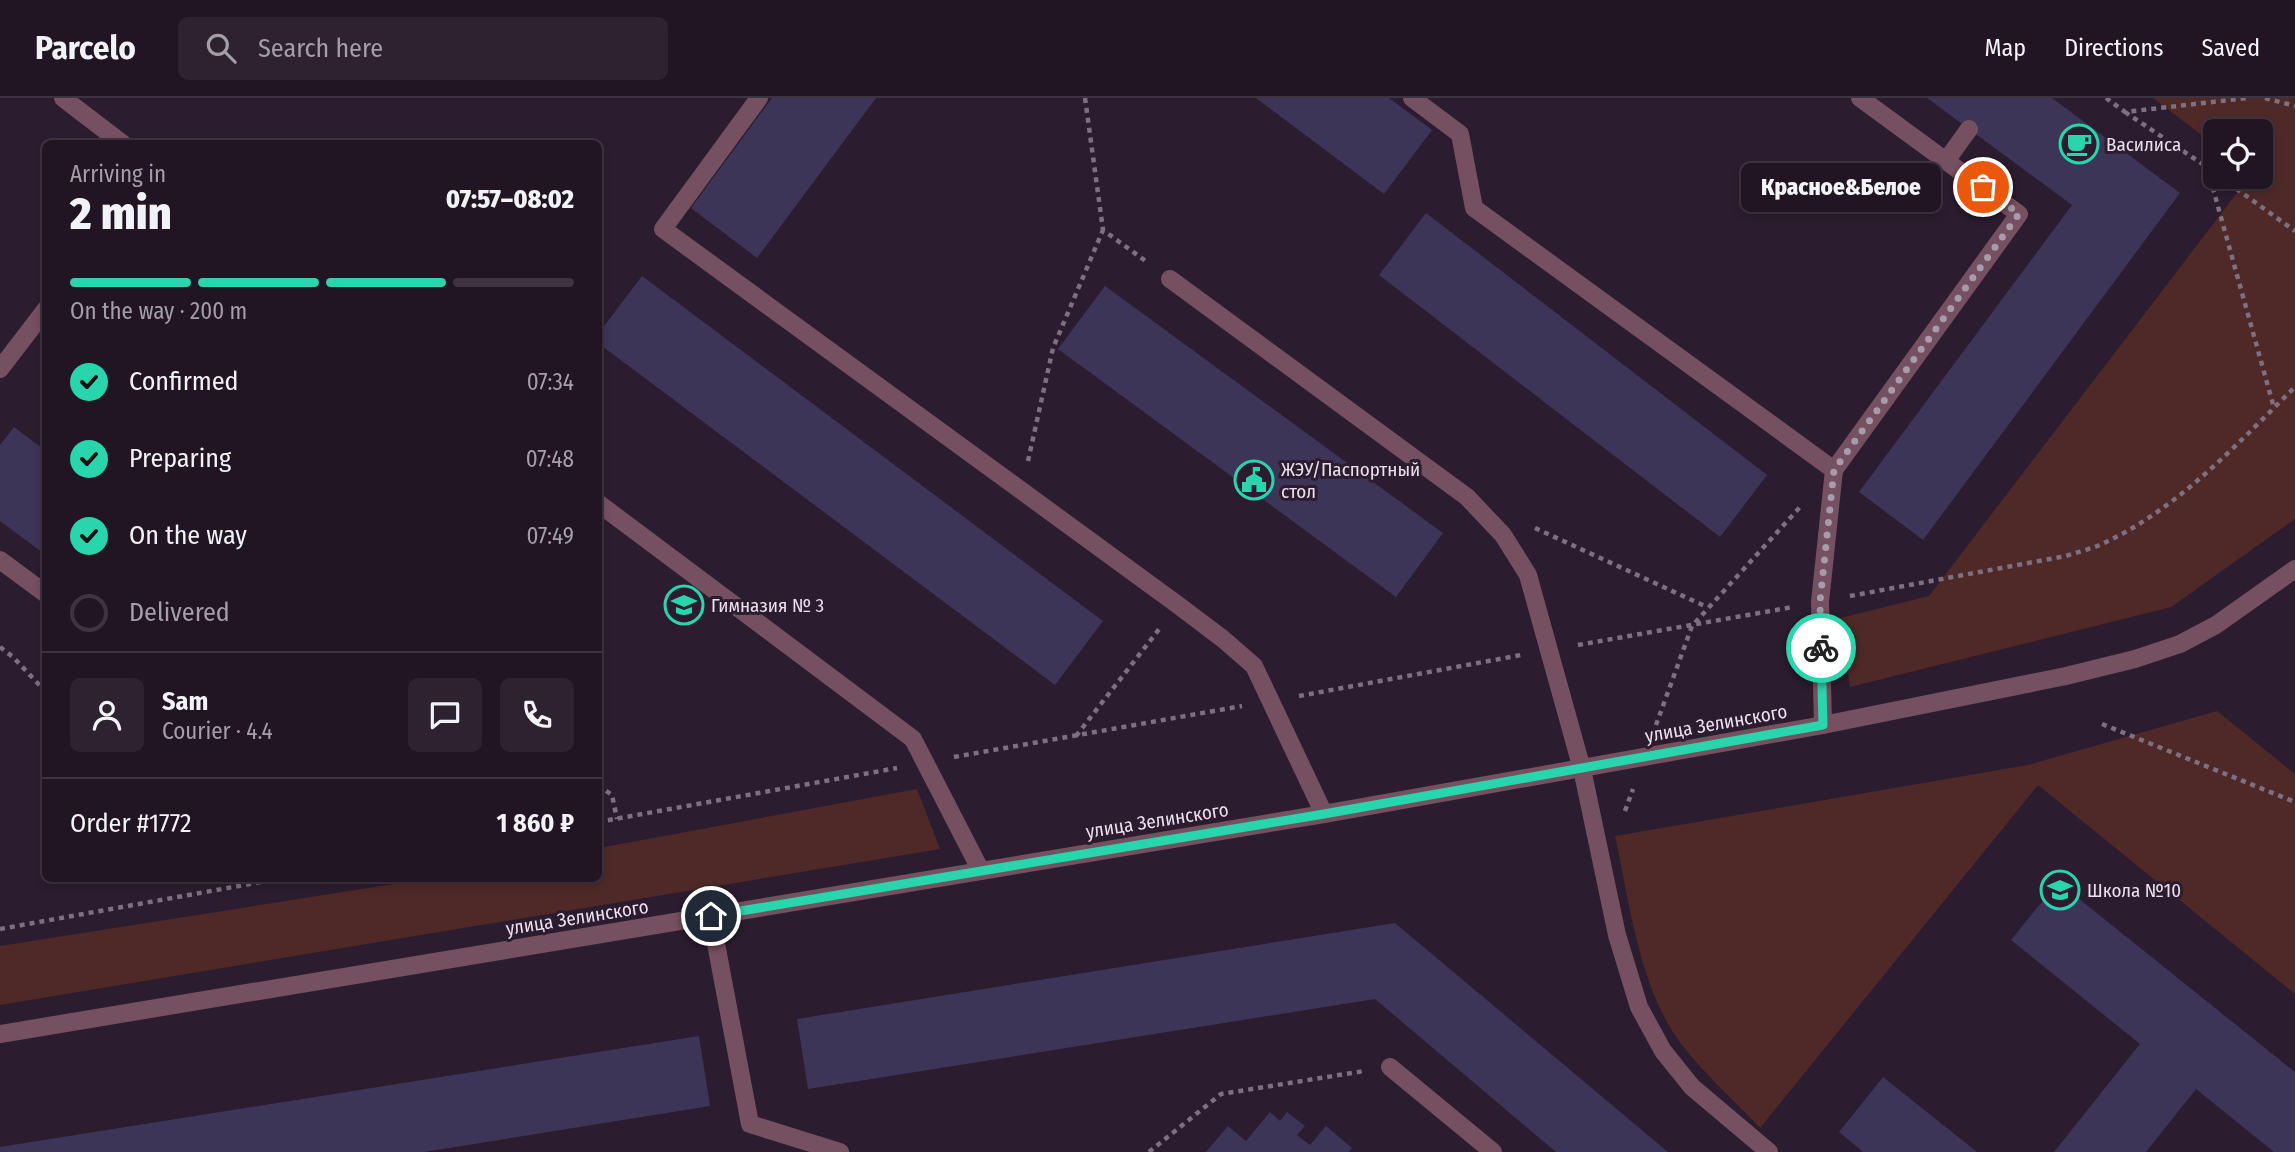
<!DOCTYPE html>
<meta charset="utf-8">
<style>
:root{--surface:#211523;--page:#2d2230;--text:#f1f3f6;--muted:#a29fa6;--line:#3e3441;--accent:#29d5ac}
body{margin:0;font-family:"Fira Sans Condensed",sans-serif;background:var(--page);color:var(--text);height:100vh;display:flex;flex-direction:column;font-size:26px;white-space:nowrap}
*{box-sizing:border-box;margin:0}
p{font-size:23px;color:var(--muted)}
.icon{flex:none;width:38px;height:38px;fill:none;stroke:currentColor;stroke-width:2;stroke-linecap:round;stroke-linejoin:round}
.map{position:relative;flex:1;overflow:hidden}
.sheet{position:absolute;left:42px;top:42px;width:560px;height:742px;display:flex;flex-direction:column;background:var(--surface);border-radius:10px;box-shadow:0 4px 10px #0003,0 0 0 2px var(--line)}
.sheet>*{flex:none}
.fabs{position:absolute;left:2203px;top:21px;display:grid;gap:14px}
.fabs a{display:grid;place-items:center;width:70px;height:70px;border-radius:10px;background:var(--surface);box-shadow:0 4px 10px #0003,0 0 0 2px var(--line);font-size:35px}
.pin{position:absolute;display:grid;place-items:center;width:60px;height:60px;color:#fff;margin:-30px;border:4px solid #fff;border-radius:50%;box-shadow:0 2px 7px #0007}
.courier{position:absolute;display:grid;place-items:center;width:70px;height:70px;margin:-35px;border:5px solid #29d5ac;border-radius:50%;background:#fff;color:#222;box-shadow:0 2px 9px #0007}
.bubble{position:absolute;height:49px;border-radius:10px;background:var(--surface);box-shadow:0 4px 10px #0003,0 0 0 2px var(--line);font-size:23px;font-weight:800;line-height:49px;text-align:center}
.summary em{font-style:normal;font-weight:800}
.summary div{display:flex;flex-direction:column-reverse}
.summary{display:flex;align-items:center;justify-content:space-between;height:119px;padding:0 28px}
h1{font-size:46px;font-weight:800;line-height:52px}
.bar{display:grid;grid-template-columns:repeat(4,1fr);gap:10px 7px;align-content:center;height:84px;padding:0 28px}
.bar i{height:9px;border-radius:5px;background:var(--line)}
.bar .current{background:var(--accent)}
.bar p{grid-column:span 4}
.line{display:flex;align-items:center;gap:18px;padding:0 28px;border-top:2px solid var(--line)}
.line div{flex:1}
.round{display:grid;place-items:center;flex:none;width:74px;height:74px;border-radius:10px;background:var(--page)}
ol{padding:0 28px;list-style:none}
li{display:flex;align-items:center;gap:21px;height:77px}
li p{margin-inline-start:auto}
li .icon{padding:7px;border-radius:50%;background:var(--accent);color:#111;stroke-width:4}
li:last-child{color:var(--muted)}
li i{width:38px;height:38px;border:4px solid var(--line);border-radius:50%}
header{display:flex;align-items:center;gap:42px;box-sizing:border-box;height:98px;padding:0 35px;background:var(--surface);border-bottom:2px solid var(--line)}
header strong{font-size:33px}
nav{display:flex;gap:38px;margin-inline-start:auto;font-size:24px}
.search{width:490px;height:63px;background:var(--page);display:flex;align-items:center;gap:18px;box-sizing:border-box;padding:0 24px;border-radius:10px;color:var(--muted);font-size:26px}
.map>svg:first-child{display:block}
.green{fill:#4e2928}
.building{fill:#3c3558}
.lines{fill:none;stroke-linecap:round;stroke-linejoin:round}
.path{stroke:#7e7080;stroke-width:4.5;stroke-dasharray:5 5;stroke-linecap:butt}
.service{stroke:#755060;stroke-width:18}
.tertiary{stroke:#755060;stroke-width:18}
.done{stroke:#a89baa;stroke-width:7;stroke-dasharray:0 12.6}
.route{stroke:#29d5ac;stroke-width:9}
.labels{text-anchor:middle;stroke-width:6;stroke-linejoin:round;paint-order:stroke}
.poi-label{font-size:19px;fill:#eadfec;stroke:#2c1c2f;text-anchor:start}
.street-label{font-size:19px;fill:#eadfec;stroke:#2c1c2f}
</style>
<header>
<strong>Parcelo</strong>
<div class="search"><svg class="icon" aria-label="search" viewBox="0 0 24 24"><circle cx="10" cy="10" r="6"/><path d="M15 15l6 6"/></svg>Search here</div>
<nav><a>Map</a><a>Directions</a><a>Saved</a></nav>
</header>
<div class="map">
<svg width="2295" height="1054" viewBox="0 0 2295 1054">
<rect width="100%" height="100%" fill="#2c1c2f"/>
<path class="green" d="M 2153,0 L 2295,0 L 2295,421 L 2171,509 L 1850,589 L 1841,520 L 1929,498 L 2249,79 L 2261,79 L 2261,33 L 2216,33 L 2215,47 Z
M 2217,613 L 2295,676 L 2295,896 L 2038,687 L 1760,1030 C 1735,1003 1705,977 1682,947 C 1639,891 1630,806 1615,738 L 2028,667 Z
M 917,691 L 940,751 L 0,907 L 0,848 L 425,781 L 598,780 L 599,750 Z"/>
<path class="building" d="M 772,0 L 876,0 L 757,160 L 691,110 Z
M 1256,0 L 1389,0 L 1432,32 L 1384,96 Z
M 1927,0 L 2052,0 L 2180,95 L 1923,442 L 1859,394 L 2072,107 Z
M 1426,115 L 1767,377 L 1720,439 L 1379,177 Z
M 642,178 L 1103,523 L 1055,587 L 598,245 L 598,236 Z
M 1105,188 L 1443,435 L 1396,499 L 1058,251 Z
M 14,329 L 46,353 L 46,457 L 0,423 L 0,347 Z
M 2058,784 L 2295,974 L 2295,1054 L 2274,1054 L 2196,991 L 2146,1054 L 2054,1054 L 2140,946 L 2011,842 Z
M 1395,825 L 1668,1054 L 1556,1054 L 1375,901 L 808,991 L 797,921 Z
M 699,938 L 710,1008 L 424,1054 L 0,1054 L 0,1049 Z
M 1883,979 L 1977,1054 L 1863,1054 L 1839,1034 Z
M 1270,1014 L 1280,1023 L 1287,1014 L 1305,1028 L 1297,1037 L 1310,1047 L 1326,1028 L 1352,1050 L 1349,1054 L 1206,1054 L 1228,1028 L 1246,1043 Z"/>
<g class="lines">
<path class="path" d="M 1085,0 L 1103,132 L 1147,164
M 2106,0 L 2125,14 L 2247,0
M 2265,0 L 2295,8
M 2125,14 L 2207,69 L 2274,310
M 2207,69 L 2216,75
M 2220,79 L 2295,133
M 1028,363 L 1053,250 L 1103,132
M 1535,430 L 1707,509
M 1850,498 L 2066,458 C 2078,454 2091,451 2102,446 C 2178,411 2236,347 2295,289
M 1578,547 L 1793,509
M 0,549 L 13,559 L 46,594
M 1299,598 L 1521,557
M 2102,626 L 2295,704
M 1656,627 L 1692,528 L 1801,408
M 1076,638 L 1160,530
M 954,659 L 1242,608
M 598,687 L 612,697 L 617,721
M 1625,713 L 1633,691
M 598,724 L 897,670
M 0,831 L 283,780
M 1149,1054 L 1221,996 L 1364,973"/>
<path class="service" d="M 63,0 L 123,46
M 759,0 L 663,131 L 1178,507 L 1223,541 L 1254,568 L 1324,716
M 1412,0 L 1460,36 L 1474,110 L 1834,372
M 1860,0 L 1946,63
M 1170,181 L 1467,399 L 1503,437 L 1528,477 L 1582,671 L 1617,837 L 1639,909 L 1663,953 L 1692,989 L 1769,1054
M 0,271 L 46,211
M 598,405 L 913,641 L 981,773
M 0,462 L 46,496
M 1823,627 L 1820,504 L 1834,372 L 2019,116 L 1946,63 L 1969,31
M 711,819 L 750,1026 L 840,1054
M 1390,969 L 1493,1054"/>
<path class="tertiary" d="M 0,936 L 1324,716 L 1823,627 L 2066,578 L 2135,561 L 2180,546 L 2216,527 L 2295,471"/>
</g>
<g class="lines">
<path class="done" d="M 1821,550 L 1820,504 L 1834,372 L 2019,116 L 1983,89"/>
<path class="route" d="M 711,818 L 1324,716 L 1823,627 L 1821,550"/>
</g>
<defs>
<symbol id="cafe-ring" viewBox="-11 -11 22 22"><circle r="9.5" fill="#2c1c2f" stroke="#29d5ac" stroke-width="1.5"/><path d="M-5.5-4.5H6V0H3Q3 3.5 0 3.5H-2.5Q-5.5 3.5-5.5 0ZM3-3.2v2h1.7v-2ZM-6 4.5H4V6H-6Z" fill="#29d5ac"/></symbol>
<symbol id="civic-ring" viewBox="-11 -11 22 22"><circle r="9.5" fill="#2c1c2f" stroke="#29d5ac" stroke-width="1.5"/><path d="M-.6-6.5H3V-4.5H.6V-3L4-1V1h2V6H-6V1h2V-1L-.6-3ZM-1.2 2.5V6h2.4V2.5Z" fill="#29d5ac"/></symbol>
<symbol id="school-ring" viewBox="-11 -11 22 22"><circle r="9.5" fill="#2c1c2f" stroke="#29d5ac" stroke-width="1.5"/><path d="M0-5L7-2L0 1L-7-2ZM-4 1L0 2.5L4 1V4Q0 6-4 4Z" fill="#29d5ac"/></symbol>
</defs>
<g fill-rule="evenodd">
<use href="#cafe-ring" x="2057" y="24" width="44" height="44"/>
<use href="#civic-ring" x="1232" y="360" width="44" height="44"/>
<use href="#school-ring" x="662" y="485" width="44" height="44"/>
<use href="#school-ring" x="2038" y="770" width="44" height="44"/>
</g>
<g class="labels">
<g class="poi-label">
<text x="2106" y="53">Василиса</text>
<text x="1281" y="378">ЖЭУ/Паспортный<tspan x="1281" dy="22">стол</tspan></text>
<text x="711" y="514">Гимназия № 3</text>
<text x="2087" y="799">Школа №10</text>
</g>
<g class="street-label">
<text transform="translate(1716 625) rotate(-10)" y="7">улица Зелинского</text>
<text transform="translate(1157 722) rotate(-9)" y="7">улица Зелинского</text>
<text transform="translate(577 819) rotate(-9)" y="7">улица Зелинского</text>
</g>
</g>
</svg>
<div class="fabs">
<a><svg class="icon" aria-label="locate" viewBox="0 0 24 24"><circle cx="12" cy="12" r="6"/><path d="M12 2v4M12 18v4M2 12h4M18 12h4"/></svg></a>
</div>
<div class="pin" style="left:1983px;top:89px;background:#ea580c"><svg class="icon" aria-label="bag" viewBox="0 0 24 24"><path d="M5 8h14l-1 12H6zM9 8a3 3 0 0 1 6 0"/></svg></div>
<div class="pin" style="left:711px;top:818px;background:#1f2937"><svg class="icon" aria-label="home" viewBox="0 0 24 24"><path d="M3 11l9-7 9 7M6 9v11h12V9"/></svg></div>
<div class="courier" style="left:1821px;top:550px"><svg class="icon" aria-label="bike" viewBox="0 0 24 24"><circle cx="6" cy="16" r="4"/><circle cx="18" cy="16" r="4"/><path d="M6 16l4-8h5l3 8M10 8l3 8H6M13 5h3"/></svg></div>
<div class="bubble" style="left:1741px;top:65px;width:200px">Красное&amp;Белое</div>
<section class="sheet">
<div class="summary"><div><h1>2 min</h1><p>Arriving in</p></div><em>07:57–08:02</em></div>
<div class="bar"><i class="current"></i><i class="current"></i><i class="current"></i><i></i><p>On the way · 200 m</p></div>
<ol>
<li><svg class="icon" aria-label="check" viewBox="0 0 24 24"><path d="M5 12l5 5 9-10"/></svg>Confirmed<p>07:34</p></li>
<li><svg class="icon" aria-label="check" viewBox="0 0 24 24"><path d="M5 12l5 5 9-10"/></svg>Preparing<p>07:48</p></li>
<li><svg class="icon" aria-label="check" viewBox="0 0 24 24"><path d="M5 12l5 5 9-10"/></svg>On the way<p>07:49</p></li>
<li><i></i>Delivered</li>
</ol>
<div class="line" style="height:126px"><a class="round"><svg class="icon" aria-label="person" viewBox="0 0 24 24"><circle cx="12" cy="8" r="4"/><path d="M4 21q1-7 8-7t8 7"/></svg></a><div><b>Sam</b><p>Courier · 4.4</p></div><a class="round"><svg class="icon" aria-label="chat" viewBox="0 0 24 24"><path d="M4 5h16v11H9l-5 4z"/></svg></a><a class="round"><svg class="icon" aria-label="phone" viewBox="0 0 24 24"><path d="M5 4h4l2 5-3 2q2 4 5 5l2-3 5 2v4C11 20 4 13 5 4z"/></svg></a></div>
<div class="line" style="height:91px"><div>Order #1772</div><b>1 860 ₽</b></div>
</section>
</div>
